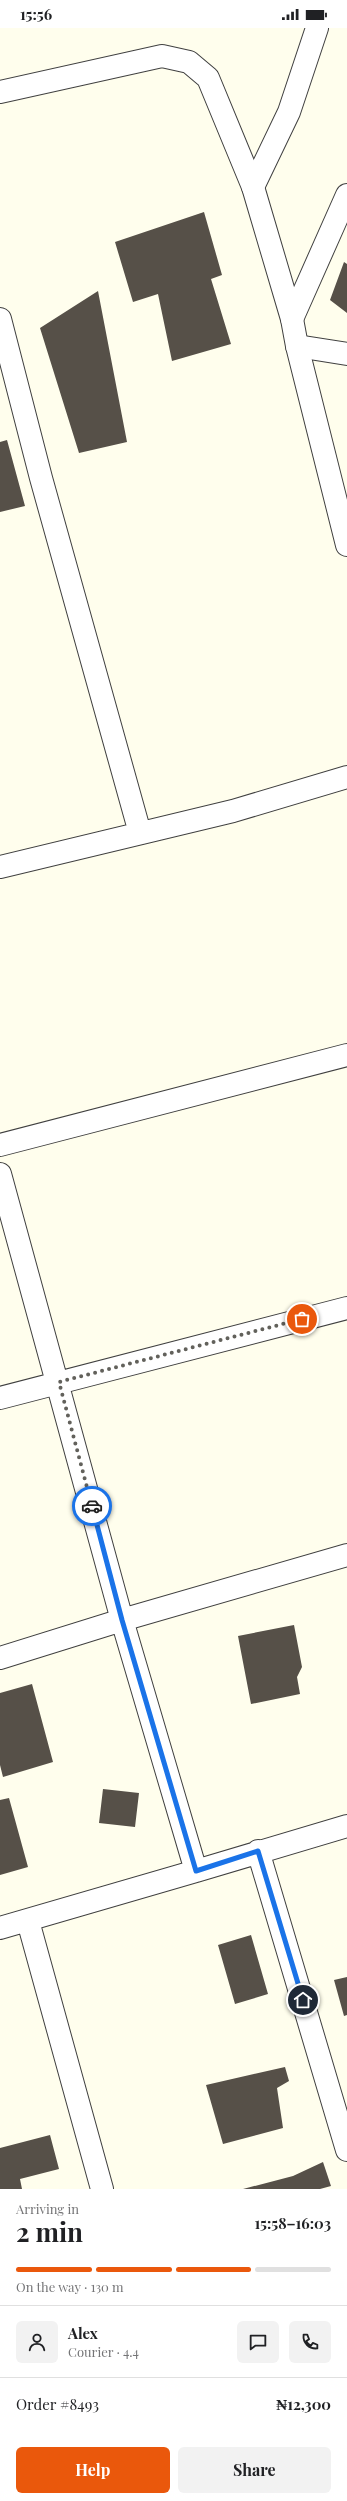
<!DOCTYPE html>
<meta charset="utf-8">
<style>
:root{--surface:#fff;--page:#f2f2f2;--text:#202124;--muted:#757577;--line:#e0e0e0;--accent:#ea580c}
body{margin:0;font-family:"Playfair Display",serif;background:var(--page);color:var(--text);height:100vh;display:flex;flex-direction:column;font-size:15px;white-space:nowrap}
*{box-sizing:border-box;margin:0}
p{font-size:13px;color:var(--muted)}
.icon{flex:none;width:22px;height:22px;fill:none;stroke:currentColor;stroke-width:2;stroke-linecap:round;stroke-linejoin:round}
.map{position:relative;height:2161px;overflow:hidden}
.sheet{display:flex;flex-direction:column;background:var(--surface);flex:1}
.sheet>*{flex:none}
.pin{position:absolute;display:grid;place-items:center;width:34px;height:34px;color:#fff;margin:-17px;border:2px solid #fff;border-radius:50%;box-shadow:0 1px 4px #0007}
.courier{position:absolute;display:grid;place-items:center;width:40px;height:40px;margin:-20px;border:3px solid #1a73e8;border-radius:50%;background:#fff;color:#222;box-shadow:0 1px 5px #0007}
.overview em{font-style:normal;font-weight:700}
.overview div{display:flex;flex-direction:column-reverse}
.overview{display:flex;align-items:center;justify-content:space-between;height:68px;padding:0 16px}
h1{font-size:26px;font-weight:700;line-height:30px}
.bar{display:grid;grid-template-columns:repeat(4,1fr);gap:6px 4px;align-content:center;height:48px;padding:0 16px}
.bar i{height:5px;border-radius:3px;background:var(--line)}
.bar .on{background:var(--accent)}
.bar p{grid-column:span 4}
.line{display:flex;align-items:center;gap:10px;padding:0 16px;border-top:1px solid var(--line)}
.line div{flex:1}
.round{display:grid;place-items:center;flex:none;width:42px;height:42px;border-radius:6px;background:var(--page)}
.button{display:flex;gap:8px;margin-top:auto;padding:8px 16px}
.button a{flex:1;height:46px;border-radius:6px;background:var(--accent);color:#fff;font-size:16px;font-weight:700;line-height:46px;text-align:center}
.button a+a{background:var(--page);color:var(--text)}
.status{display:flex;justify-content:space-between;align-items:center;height:28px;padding:0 20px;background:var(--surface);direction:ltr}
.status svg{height:11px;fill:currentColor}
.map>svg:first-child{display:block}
.building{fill:#565048}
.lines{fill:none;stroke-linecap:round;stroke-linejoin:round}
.minor-casing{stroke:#404040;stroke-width:24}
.tertiary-casing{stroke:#404040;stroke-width:24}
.minor{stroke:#fff;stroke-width:22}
.tertiary{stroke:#fff;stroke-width:22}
.done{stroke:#62615b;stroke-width:4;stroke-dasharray:0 7.2}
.route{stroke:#1a73e8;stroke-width:5}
</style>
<div class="status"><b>15:56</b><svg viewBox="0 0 49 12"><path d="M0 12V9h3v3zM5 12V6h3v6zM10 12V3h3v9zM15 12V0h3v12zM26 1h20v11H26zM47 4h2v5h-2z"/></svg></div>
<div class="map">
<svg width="347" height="2161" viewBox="0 0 347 2161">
<rect width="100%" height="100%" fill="#fffeed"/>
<path class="building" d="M 204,184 L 222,247 L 211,251 L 231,316 L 172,333 L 158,266 L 133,274 L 115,214 Z
M 344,234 L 347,236 L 347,285 L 330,272 Z
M 98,263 L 127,414 L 79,425 L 40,300 Z
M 7,412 L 25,478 L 0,484 L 0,414 Z
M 294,1597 L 302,1639 L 297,1649 L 300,1666 L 251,1676 L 238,1608 Z
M 32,1656 L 53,1734 L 3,1749 L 0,1737 L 0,1665 Z
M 103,1761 L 139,1765 L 135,1799 L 99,1795 Z
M 9,1770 L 28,1839 L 0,1847 L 0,1772 Z
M 251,1907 L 268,1966 L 235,1976 L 218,1917 Z
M 347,1949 L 347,1987 L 344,1988 L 334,1952 Z
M 285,2039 L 289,2053 L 277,2060 L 283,2100 L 223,2116 L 206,2057 Z
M 50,2107 L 59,2141 L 20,2151 L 22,2161 L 0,2161 L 0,2120 Z
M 323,2134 L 331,2158 L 320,2161 L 243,2161 L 293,2148 Z"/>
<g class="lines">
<defs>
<path id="minor" d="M 253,159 L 289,84 L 317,0
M 0,291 L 41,450 L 140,805
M 292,291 L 347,167
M 297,318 L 347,326
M 0,839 L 233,783 L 347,749
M 0,1117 L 347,1027
M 0,1146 L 122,1592 L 196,1843 L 347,1798
M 0,1370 L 347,1280
M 0,1630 L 122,1592 L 347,1527
M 258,1823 L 347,2122
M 28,1893 L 102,2161
M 0,1900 L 196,1843"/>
<path id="tertiary" d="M 0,64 L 162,28 L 189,34 L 208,50 L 253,159 L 292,291 L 297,318 L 347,517"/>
</defs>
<use href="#minor" class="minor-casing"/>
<use href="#tertiary" class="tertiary-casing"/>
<use href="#minor" class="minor"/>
<use href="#tertiary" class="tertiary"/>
</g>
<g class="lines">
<path class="done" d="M 92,1478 L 59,1354 L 302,1291"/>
<path class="route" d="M 92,1478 L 122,1592 L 196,1843 L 258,1823 L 303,1972"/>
</g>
</svg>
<div class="pin" style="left:302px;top:1291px;background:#ea580c"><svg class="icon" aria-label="bag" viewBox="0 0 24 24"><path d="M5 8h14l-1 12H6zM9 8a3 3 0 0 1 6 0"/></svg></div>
<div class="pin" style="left:303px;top:1972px;background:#1f2937"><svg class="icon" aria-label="home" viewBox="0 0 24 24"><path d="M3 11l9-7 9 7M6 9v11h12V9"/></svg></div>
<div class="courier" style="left:92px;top:1478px"><svg class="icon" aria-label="car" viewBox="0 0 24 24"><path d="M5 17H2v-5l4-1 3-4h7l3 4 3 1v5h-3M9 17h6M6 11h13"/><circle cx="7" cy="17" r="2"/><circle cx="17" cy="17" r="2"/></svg></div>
</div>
<section class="sheet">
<div class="overview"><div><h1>2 min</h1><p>Arriving in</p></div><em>15:58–16:03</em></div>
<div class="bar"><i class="on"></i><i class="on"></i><i class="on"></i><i></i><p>On the way · 130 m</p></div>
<div class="line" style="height:72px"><a class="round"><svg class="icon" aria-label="person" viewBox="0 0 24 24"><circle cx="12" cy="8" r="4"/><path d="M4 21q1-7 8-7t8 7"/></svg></a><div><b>Alex</b><p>Courier · 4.4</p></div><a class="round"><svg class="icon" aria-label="chat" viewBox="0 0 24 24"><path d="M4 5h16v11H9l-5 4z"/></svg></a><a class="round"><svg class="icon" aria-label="phone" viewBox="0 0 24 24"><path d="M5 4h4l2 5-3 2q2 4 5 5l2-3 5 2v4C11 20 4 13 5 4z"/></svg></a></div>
<div class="line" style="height:52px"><div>Order #8493</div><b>₦12,300</b></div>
<div class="button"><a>Help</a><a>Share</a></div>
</section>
